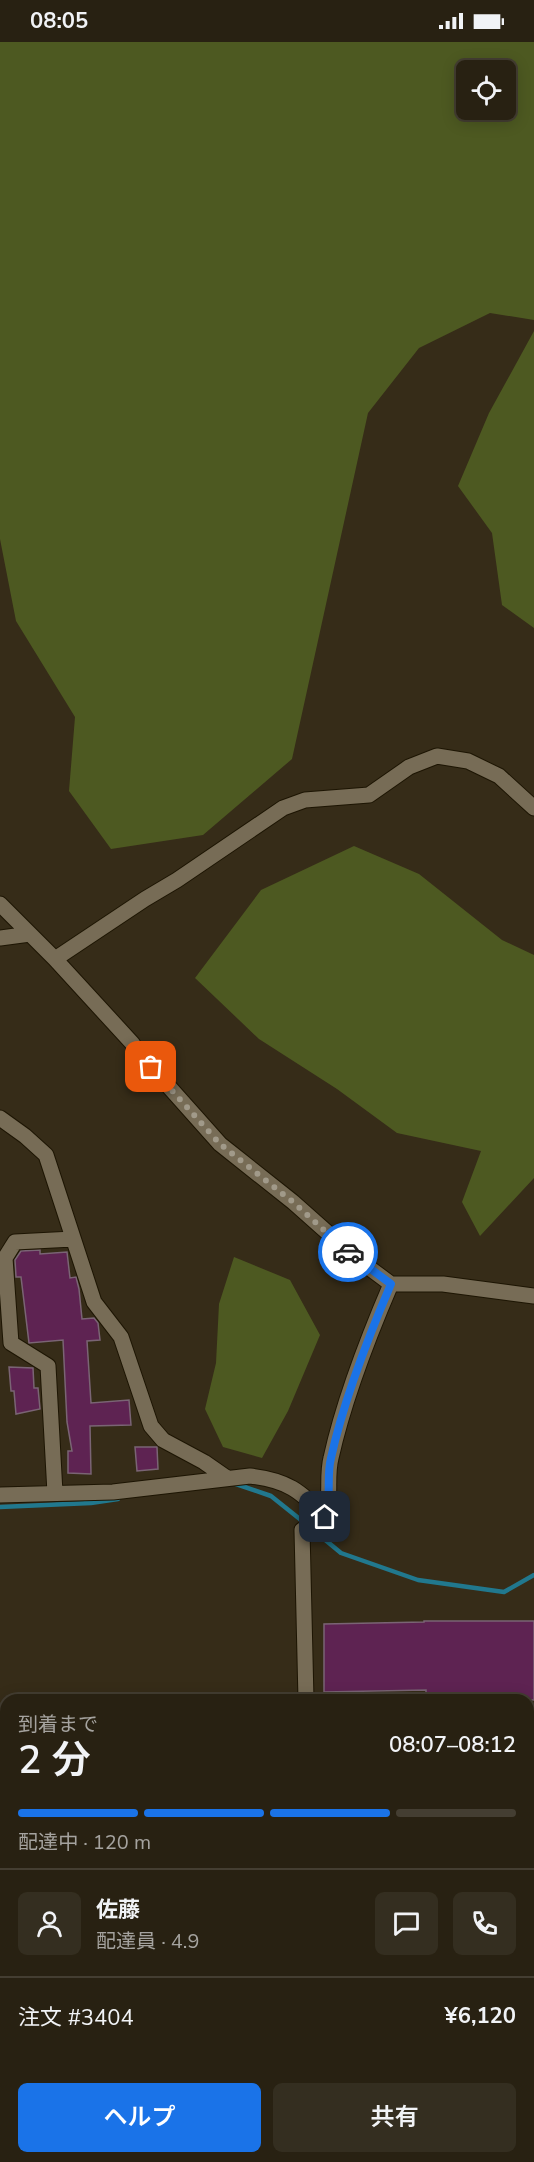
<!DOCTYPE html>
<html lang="ja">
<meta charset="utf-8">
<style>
:root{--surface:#282112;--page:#342e20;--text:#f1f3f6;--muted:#a5a39f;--line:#443e32;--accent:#1a73e8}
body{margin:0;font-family:"Nunito Sans","Noto Sans JP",sans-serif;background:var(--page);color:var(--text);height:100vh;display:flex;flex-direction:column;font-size:22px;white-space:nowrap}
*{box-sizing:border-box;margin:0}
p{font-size:20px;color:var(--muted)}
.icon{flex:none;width:33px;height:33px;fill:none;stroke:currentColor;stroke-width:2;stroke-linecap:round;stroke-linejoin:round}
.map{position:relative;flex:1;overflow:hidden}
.sheet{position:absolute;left:0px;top:1652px;width:534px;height:470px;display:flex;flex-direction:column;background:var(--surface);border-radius:18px 18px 0 0;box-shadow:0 3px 15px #0003,0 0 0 2px var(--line)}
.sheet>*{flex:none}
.fabs{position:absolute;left:456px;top:18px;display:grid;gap:12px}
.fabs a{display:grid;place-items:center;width:60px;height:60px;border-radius:9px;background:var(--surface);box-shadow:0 3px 15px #0003,0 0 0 2px var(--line);font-size:30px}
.pin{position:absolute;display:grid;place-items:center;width:51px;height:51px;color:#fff;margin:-26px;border-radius:12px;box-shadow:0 3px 9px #0006}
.courier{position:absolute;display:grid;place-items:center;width:60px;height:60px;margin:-30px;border:4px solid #1a73e8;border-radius:50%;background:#fff;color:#222;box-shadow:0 2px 8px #0007}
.head em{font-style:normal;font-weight:600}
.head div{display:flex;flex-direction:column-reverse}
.head{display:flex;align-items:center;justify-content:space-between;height:102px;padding:0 18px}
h1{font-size:39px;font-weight:600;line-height:45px}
.bar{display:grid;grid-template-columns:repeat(4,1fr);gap:9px 6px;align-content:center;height:72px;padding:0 18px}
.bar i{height:8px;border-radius:4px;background:var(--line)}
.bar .current{background:var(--accent)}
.bar p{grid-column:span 4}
.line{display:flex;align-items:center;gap:15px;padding:0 18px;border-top:2px solid var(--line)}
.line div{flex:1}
.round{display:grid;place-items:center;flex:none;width:63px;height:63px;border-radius:9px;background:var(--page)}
.cta{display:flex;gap:12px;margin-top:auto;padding:12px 18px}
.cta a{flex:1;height:69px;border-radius:9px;background:var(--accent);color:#fff;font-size:24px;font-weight:600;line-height:69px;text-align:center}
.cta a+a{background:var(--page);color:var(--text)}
.status{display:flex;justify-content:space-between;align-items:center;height:42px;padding:0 30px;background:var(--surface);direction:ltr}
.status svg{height:16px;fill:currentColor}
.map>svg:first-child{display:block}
.green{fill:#4d5921;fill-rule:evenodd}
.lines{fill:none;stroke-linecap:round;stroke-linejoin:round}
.stream{stroke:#21788e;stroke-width:4.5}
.river{stroke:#21788e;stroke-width:28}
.building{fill:#5e2352;stroke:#7a6474;stroke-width:1.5}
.minor-casing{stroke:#1d1503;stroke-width:17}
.major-casing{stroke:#1d1503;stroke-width:17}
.minor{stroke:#776c56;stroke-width:15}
.major{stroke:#c67f48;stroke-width:15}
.done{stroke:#a19a8a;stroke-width:6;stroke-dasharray:0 10.8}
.route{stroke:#1a73e8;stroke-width:8}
</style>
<div class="status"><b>08:05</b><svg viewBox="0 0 49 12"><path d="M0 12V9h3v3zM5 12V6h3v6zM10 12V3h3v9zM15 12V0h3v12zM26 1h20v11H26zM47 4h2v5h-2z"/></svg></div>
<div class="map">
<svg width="534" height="2120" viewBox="0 0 534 2120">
<rect width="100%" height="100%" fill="#362c18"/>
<path class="green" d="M 0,0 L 534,0 L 534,278 L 490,271 L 419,306 L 368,371 L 292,717 L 203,793 L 111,807 L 69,749 L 75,675 L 16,579 L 0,497 ZM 506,28 L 506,68 L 466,68 L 466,28 Z
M 534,289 L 534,586 L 502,563 L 492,491 L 458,444 L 489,371 Z
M 354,804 L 419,832 L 502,898 L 534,913 L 534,1136 L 480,1194 L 462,1160 L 481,1109 L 397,1091 L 337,1047 L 259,997 L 195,936 L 261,848 Z
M 234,1215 L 290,1238 L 320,1293 L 288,1369 L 262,1416 L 223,1405 L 205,1367 L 216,1321 L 219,1262 Z
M 0,1927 L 6,1929 L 6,2115 L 270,2115 L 275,2120 L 0,2120 Z"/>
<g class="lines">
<path class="stream" d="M 233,1441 L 271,1454 L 306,1482
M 0,1465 L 91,1461 L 118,1457
M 312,1487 L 341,1511 L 418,1538 L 504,1550 L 534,1533"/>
<path class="river" d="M 0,1786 L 6,1788
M 488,2115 L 502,2120"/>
</g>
<path class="building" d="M 40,1208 L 40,1212 L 67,1210 L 70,1236 L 76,1235 L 79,1247 L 82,1277 L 94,1276 L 98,1281 L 100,1298 L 87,1299 L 91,1361 L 129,1358 L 131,1383 L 90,1384 L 91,1432 L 68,1431 L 68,1409 L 72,1409 L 67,1380 L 63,1298 L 29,1301 L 21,1235 L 16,1235 L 15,1218 L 21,1209 Z
M 9,1325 L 33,1326 L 34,1346 L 38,1346 L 40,1367 L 16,1372 L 14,1349 L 11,1349 Z
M 135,1405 L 157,1405 L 158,1427 L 137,1429 Z
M 424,1579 L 534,1579 L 534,1658 L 426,1658 L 426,1648 L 324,1650 L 324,1582 L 424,1580 Z"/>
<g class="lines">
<defs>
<path id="minor" d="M 0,862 L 55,917 L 132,1001 L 138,1010 L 220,1102 L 293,1160 L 356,1216 L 391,1242 L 443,1242 L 534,1254
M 0,896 L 30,892
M 55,917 L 145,857 L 177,838 L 283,766 L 305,758 L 369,753 L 409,725 L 437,714 L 468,719 L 499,734 L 534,766
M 0,1076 L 25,1094 L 46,1113 L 94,1260 L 121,1295 L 151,1384 L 163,1398 L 204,1420 L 227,1436
M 55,1451 L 48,1324 L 11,1301 L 5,1216 L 15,1200 L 73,1197
M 0,1453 L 113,1450 L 250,1434 C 287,1438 301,1449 325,1475 C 332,1457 326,1435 331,1416 C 344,1357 367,1298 391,1242
M 306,1658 L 302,1488 L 325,1475
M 528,1928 L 534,1928
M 0,1994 L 6,1999
M 112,2115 L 118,2120"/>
<path id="major" d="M 0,1896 L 6,1899
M 312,2115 L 320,2120"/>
</defs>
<use href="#minor" class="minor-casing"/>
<use href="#major" class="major-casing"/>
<use href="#minor" class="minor"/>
<use href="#major" class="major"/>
</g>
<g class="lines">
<path class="done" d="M 151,1025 L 220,1102 L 293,1160 L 348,1210"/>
<path class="route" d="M 325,1475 C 332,1457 326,1435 331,1416 C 344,1357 367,1298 391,1242 L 348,1210"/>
</g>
</svg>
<div class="fabs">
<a><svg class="icon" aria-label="locate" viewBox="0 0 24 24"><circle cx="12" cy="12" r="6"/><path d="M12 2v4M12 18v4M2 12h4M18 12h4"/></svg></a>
</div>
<div class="pin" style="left:151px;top:1025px;background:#ea580c"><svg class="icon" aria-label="bag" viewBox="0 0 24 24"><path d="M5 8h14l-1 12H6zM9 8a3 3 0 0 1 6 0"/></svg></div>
<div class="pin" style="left:325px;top:1475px;background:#1f2937"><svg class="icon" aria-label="home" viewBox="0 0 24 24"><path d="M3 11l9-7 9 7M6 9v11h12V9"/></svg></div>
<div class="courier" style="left:348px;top:1210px"><svg class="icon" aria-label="car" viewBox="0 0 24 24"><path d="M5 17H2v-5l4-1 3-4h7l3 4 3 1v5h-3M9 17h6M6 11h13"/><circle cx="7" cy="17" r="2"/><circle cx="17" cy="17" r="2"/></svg></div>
<section class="sheet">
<div class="head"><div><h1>2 分</h1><p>到着まで</p></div><em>08:07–08:12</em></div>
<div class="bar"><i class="current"></i><i class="current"></i><i class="current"></i><i></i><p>配達中 · 120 m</p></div>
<div class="line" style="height:108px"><a class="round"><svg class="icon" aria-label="person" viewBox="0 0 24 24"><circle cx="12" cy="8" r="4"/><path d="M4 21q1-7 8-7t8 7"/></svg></a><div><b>佐藤</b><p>配達員 · 4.9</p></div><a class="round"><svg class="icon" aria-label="chat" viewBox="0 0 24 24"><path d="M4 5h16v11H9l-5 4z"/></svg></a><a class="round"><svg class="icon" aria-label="phone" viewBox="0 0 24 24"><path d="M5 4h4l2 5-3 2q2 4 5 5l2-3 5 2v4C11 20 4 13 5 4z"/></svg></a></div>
<div class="line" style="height:78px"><div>注文 #3404</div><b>¥6,120</b></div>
<div class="cta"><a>ヘルプ</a><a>共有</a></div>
</section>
</div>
